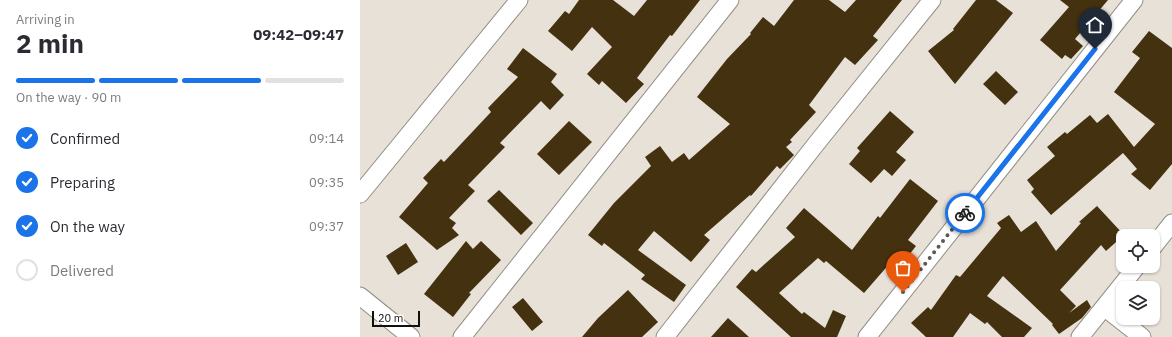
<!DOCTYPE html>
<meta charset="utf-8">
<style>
:root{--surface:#fff;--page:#f2f2f3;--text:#2b2b33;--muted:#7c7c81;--line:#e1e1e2;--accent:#1a73e8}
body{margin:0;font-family:"IBM Plex Sans",sans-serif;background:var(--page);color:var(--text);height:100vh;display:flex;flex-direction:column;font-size:15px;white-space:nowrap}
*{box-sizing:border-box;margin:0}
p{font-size:13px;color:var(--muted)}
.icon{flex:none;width:22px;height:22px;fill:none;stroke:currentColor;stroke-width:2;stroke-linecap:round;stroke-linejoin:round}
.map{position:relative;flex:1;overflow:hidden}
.panel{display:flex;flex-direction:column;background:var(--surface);width:360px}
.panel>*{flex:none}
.controls{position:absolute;left:756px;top:229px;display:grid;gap:8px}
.controls a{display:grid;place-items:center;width:44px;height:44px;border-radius:8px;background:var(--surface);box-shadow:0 1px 3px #0004;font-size:20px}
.scale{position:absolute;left:12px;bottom:10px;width:48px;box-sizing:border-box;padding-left:4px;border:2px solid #12100d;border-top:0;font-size:11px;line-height:14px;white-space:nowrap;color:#12100d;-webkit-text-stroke:3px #fff;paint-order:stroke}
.pin{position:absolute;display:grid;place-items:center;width:34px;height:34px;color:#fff;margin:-41px -17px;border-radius:50% 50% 50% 0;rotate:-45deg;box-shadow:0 0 4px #0007}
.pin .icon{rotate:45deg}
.courier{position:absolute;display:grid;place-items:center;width:40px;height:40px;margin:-20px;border:3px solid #1a73e8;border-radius:50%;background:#fff;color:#222;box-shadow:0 1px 5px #0007}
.head em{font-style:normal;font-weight:700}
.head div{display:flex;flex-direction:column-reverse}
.head{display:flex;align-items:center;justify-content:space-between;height:68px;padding:0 16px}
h1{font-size:26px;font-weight:700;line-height:30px}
.bar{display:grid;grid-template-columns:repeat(4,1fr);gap:6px 4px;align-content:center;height:48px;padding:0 16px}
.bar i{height:5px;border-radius:3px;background:var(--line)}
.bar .active{background:var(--accent)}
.bar p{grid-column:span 4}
ol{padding:0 16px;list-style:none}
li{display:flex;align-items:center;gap:12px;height:44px}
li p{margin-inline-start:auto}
li .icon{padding:4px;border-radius:50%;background:var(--accent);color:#fff;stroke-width:4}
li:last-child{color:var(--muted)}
li i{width:22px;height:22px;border:2px solid var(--line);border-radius:50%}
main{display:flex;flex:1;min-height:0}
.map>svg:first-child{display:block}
.building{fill:#44310f}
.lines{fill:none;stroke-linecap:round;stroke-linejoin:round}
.street-casing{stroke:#938e86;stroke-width:19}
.street{stroke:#fff;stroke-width:17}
.done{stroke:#5d5954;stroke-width:4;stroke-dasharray:0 7.2}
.route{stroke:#1a73e8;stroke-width:5}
</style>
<main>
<section class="panel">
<div class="head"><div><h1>2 min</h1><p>Arriving in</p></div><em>09:42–09:47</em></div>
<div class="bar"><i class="active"></i><i class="active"></i><i class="active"></i><i></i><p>On the way · 90 m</p></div>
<ol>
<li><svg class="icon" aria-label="check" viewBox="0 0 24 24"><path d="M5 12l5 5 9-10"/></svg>Confirmed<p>09:14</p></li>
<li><svg class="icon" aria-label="check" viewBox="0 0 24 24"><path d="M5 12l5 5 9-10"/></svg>Preparing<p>09:35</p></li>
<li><svg class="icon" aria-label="check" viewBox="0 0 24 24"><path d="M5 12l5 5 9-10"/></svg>On the way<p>09:37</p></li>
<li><i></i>Delivered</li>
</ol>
</section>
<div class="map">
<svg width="812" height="337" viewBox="0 0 812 337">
<rect width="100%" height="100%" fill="#e7e1d8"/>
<path class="building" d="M 219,0 L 253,0 L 274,16 L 287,0 L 340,0 L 312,36 L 310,35 L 277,78 L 284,84 L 266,103 L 242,81 L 239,85 L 227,74 L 252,47 L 232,27 L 212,51 L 188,31 L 205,11 L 209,14 Z
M 434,0 L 469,0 L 485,12 L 496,0 L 542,0 L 513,36 L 518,40 L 495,65 L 485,57 L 449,105 L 456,112 L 430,140 L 432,142 L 426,147 L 434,155 L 420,169 L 417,166 L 391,196 L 390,195 L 344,235 L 350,240 L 331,262 L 294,231 L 278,250 L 326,285 L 314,302 L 281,279 L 285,275 L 244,243 L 242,246 L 228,235 L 254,203 L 291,166 L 285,157 L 300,146 L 312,162 L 324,153 L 329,160 L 370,124 L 337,97 L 367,59 L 391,34 L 390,33 L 403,17 L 414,26 Z
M 616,0 L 636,0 L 653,13 L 595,84 L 568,51 L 594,30 L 593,29 Z
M 700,0 L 748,0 L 715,39 L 723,46 L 711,59 L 705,55 L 702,59 L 680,40 L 709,7 Z
M 789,31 L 812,48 L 812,164 L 790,190 L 771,174 L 777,169 L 763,153 L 691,215 L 671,192 L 674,189 L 667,180 L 695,156 L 687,147 L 705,132 L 707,134 L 730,115 L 737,123 L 748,114 L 774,147 L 795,124 L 754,92 L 780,58 L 772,52 Z
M 163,48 L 197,74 L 191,82 L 204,95 L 190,110 L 181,101 L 140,143 L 145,147 L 108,185 L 115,191 L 89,218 L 96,223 L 92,228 L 99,235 L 77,250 L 39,217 L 68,183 L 63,178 L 81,159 L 84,162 L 131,112 L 128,108 L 158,77 L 147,69 Z
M 636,71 L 658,92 L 645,105 L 623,84 Z
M 530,111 L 554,132 L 536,152 L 546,160 L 532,176 L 524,169 L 511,183 L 489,164 L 500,151 L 497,148 Z
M 209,121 L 232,142 L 199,175 L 177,154 Z
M 550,179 L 578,201 L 548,240 L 556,246 L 539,268 L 531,262 L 504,293 L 466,261 L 464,263 L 458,258 L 419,293 L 442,314 L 444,312 L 465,328 L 473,310 L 486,316 L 477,337 L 431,337 L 376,287 L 392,269 L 396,272 L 435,237 L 426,228 L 444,208 L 492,250 L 518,216 L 520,218 Z
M 139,190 L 173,223 L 161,235 L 127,201 Z
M 737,206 L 764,235 L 746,251 L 741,245 L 700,290 L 716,306 L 709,313 L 727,300 L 731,307 L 722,318 L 699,334 L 692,325 L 693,324 L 643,276 L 627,296 L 672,328 L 664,337 L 642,337 L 627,322 L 625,324 L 610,313 L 593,337 L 566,337 L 551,323 L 568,307 L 571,310 L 596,275 L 600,277 L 641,228 L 637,223 L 649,215 L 661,232 L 676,221 L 696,251 L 721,223 L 719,222 Z
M 106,241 L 113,249 L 121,241 L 141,260 L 109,293 L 111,294 L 93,317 L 64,294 Z
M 46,243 L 58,262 L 38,275 L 26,256 Z
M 268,290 L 298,322 L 282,337 L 222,337 L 238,318 Z
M 163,298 L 183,322 L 172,331 L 152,307 Z
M 368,318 L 389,337 L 351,337 Z"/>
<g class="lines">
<defs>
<path id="street" d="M 0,194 L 159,0
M 793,247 L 812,223
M 0,296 L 51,337
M 744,307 L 782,337
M 102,337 L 370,0
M 305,337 L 456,144 L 572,0
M 507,337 L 774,0
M 720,337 L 777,266"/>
</defs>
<use href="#street" class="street-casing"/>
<use href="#street" class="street"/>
</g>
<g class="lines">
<path class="done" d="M 543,292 L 605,213"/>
<path class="route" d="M 605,213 L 735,49"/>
</g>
</svg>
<div class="controls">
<a><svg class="icon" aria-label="locate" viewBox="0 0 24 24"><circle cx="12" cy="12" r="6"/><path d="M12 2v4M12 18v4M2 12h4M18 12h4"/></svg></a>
<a><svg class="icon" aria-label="layers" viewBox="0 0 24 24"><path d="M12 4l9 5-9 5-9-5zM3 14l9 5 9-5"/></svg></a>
</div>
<div class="scale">20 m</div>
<div class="pin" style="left:543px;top:292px;background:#ea580c"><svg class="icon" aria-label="bag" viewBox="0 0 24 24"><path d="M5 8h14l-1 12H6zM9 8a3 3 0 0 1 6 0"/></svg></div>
<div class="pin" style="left:735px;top:49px;background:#1f2937"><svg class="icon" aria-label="home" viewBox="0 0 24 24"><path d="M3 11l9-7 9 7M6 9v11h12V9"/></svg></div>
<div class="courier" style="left:605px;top:213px"><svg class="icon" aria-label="bike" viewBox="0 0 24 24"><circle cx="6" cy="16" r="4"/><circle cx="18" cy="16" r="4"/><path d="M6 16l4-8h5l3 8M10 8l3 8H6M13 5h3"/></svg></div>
</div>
</main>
